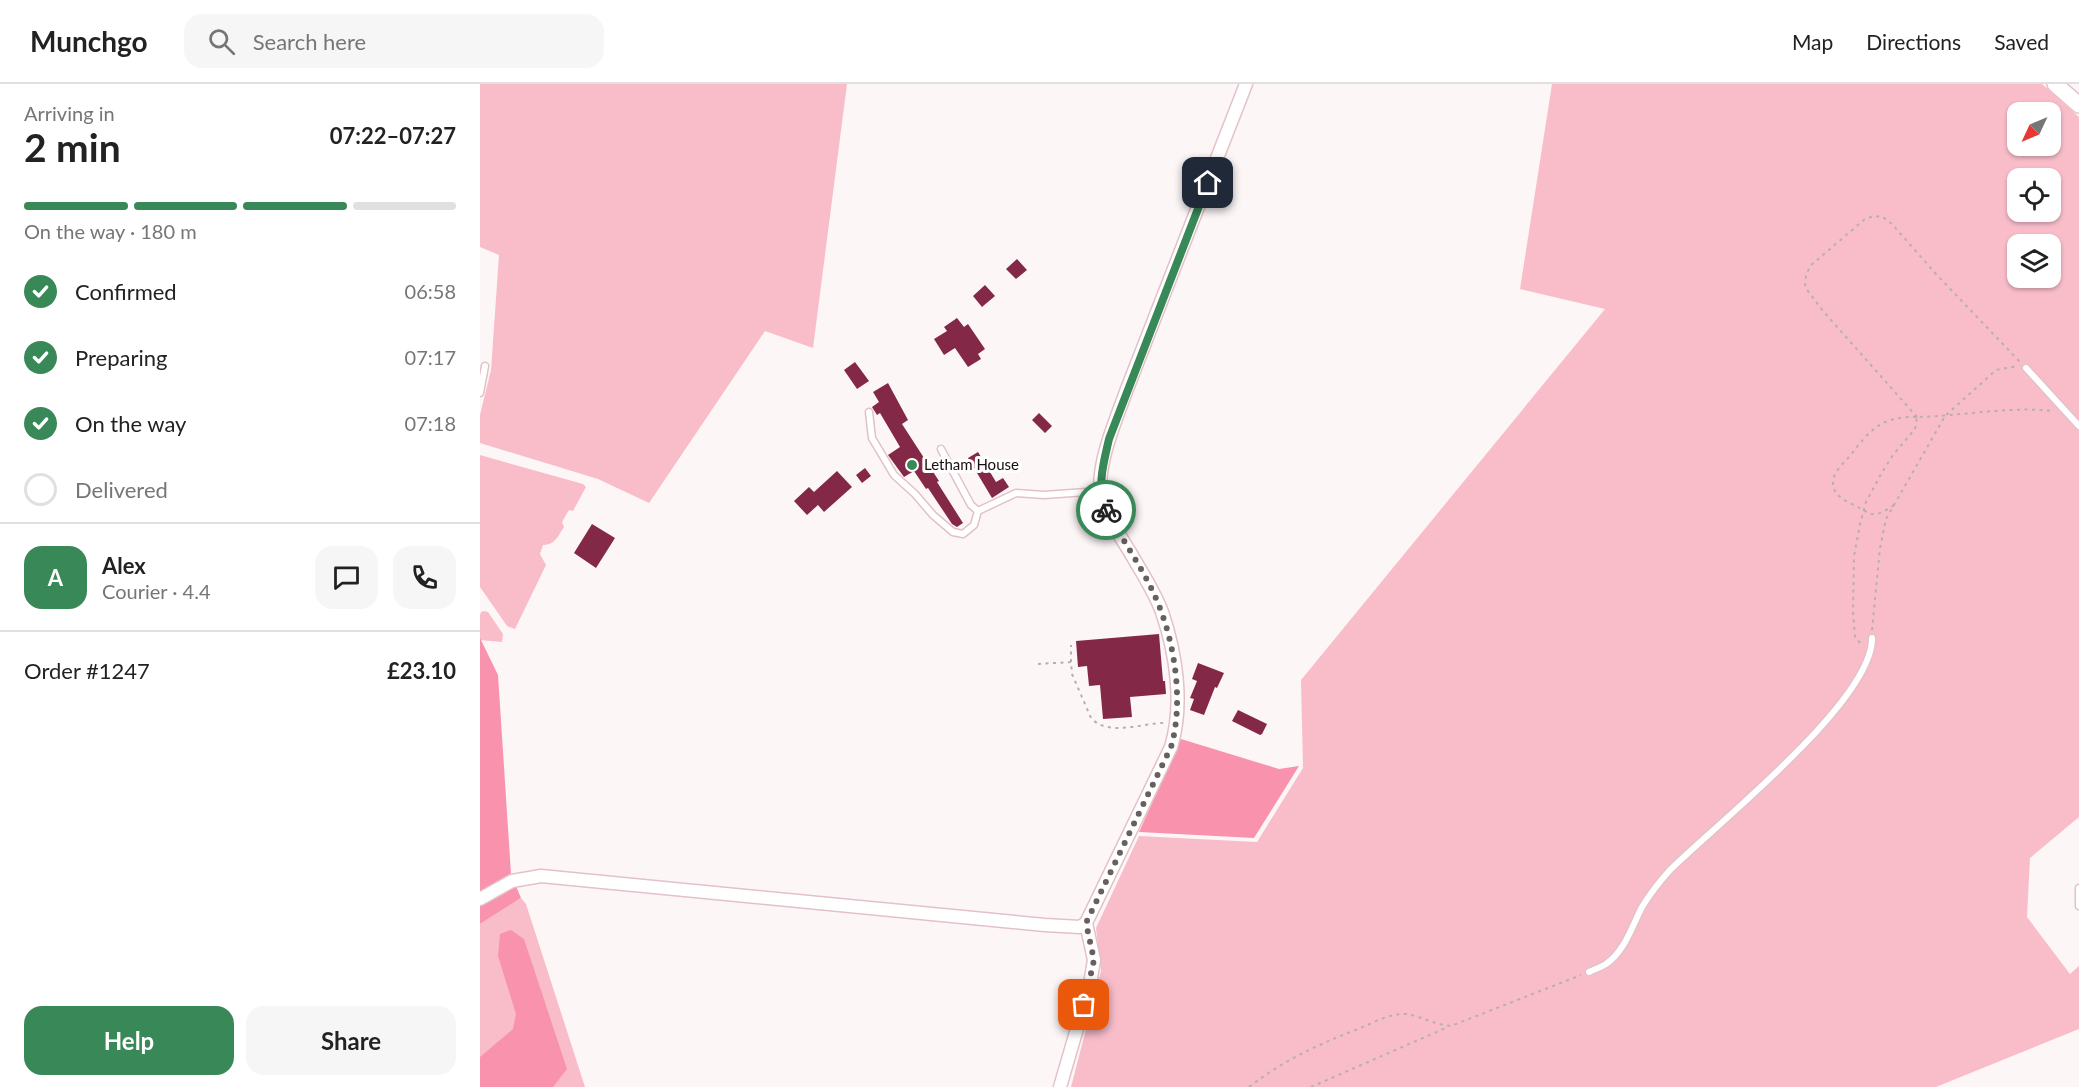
<!DOCTYPE html>
<meta charset="utf-8">
<style>
:root{--surface:#fff;--page:#f6f6f6;--text:#222;--muted:#767676;--line:#e0e0e0;--accent:#398857}
body{margin:0;font-family:Lato,sans-serif;background:var(--page);color:var(--text);height:100vh;display:flex;flex-direction:column;font-size:22px;white-space:nowrap}
*{box-sizing:border-box;margin:0}
p{font-size:20px;color:var(--muted)}
.icon{flex:none;width:33px;height:33px;fill:none;stroke:currentColor;stroke-width:2;stroke-linecap:round;stroke-linejoin:round}
.map{position:relative;flex:1;overflow:hidden}
.drawer{display:flex;flex-direction:column;background:var(--surface);width:480px}
.drawer>*{flex:none}
.needle{width:39px;rotate:226deg}
.controls{position:absolute;left:1527px;top:18px;display:grid;gap:12px}
.controls a{display:grid;place-items:center;width:54px;height:54px;border-radius:12px;background:var(--surface);box-shadow:0 2px 4px #0004;font-size:30px}
.pin{position:absolute;display:grid;place-items:center;width:51px;height:51px;color:#fff;margin:-26px;border-radius:12px;box-shadow:0 3px 9px #0006}
.courier{position:absolute;display:grid;place-items:center;width:60px;height:60px;margin:-30px;border:4px solid #398857;border-radius:50%;background:#fff;color:#222;box-shadow:0 2px 8px #0007}
.overview em{font-style:normal;font-weight:700}
.overview div{display:flex;flex-direction:column-reverse}
.overview{display:flex;align-items:center;justify-content:space-between;height:102px;padding:0 24px}
h1{font-size:39px;font-weight:700;line-height:45px}
.bar{display:grid;grid-template-columns:repeat(4,1fr);gap:9px 6px;align-content:center;height:72px;padding:0 24px}
.bar i{height:8px;border-radius:4px;background:var(--line)}
.bar .on{background:var(--accent)}
.bar p{grid-column:span 4}
.line{display:flex;align-items:center;gap:15px;padding:0 24px;border-top:2px solid var(--line)}
.line div{flex:1}
.round{display:grid;place-items:center;flex:none;width:63px;height:63px;border-radius:18px;background:var(--page)}
ol{padding:0 24px;list-style:none}
li{display:flex;align-items:center;gap:18px;height:66px}
li p{margin-inline-start:auto}
li .icon{padding:6px;border-radius:50%;background:var(--accent);color:#fff;stroke-width:4}
li:last-child{color:var(--muted)}
li i{width:33px;height:33px;border:3px solid var(--line);border-radius:50%}
.primary-button{display:flex;gap:12px;margin-top:auto;padding:12px 24px}
.primary-button a{flex:1;height:69px;border-radius:18px;background:var(--accent);color:#fff;font-size:24px;font-weight:700;line-height:69px;text-align:center}
.primary-button a+a{background:var(--page);color:var(--text)}
header{display:flex;align-items:center;gap:36px;box-sizing:border-box;height:84px;padding:0 30px;background:var(--surface);border-bottom:2px solid var(--line)}
header strong{font-size:28px}
nav{display:flex;gap:33px;margin-inline-start:auto;font-size:21px}
.search{width:420px;height:54px;background:var(--page);display:flex;align-items:center;gap:15px;box-sizing:border-box;padding:0 21px;border-radius:18px;color:var(--muted);font-size:22px}
main{display:flex;flex:1;min-height:0}
.map>svg:first-child{display:block}
.green{fill:#f9bdca;fill-rule:evenodd}
.forest{fill:#f992ac}
.building{fill:#842847}
.lines{fill:none;stroke-linecap:round;stroke-linejoin:round}
.service-casing{stroke:#e3c1c8;stroke-width:9}
.minor-casing{stroke:#e3c1c8;stroke-width:15}
.tertiary-casing{stroke:#e3c1c8;stroke-width:18}
.path{stroke:#b7aeb0;stroke-width:2;stroke-dasharray:3 4.5;stroke-linecap:butt}
.service{stroke:#fff;stroke-width:6}
.minor{stroke:#fff;stroke-width:12}
.tertiary{stroke:#fff;stroke-width:15}
.done{stroke:#685f60;stroke-width:6;stroke-dasharray:0 10.8}
.route{stroke:#398857;stroke-width:8}
.poi-dot{fill:#398857;stroke:#fff;stroke-width:2}
.labels{text-anchor:middle;stroke-width:6;stroke-linejoin:round;paint-order:stroke}
.poi-label{font-size:15px;fill:#180d0f;stroke:#fff;text-anchor:start}
</style>
<header>
<strong>Munchgo</strong>
<div class="search"><svg class="icon" aria-label="search" viewBox="0 0 24 24"><circle cx="10" cy="10" r="6"/><path d="M15 15l6 6"/></svg>Search here</div>
<nav><a>Map</a><a>Directions</a><a>Saved</a></nav>
</header>
<main>
<section class="drawer">
<div class="overview"><div><h1>2 min</h1><p>Arriving in</p></div><em>07:22–07:27</em></div>
<div class="bar"><i class="on"></i><i class="on"></i><i class="on"></i><i></i><p>On the way · 180 m</p></div>
<ol>
<li><svg class="icon" aria-label="check" viewBox="0 0 24 24"><path d="M5 12l5 5 9-10"/></svg>Confirmed<p>06:58</p></li>
<li><svg class="icon" aria-label="check" viewBox="0 0 24 24"><path d="M5 12l5 5 9-10"/></svg>Preparing<p>07:17</p></li>
<li><svg class="icon" aria-label="check" viewBox="0 0 24 24"><path d="M5 12l5 5 9-10"/></svg>On the way<p>07:18</p></li>
<li><i></i>Delivered</li>
</ol>
<div class="line" style="height:108px"><b class="round" style="background:var(--accent);color:#fff">A</b><div><b>Alex</b><p>Courier · 4.4</p></div><a class="round"><svg class="icon" aria-label="chat" viewBox="0 0 24 24"><path d="M4 5h16v11H9l-5 4z"/></svg></a><a class="round"><svg class="icon" aria-label="phone" viewBox="0 0 24 24"><path d="M5 4h4l2 5-3 2q2 4 5 5l2-3 5 2v4C11 20 4 13 5 4z"/></svg></a></div>
<div class="line" style="height:78px"><div>Order #1247</div><b>£23.10</b></div>
<div class="primary-button"><a>Help</a><a>Share</a></div>
</section>
<div class="map">
<svg width="1599" height="1003" viewBox="0 0 1599 1003">
<rect width="100%" height="100%" fill="#fdf6f7"/>
<path class="green" d="M 0,0 L 367,0 L 333,264 L 285,247 L 169,419 L 118,395 L 0,359 L 0,331 L 11,286 L 19,171 L 0,163 Z
M 1072,0 L 1562,0 L 1599,33 L 1599,733 L 1550,774 L 1547,833 L 1590,890 L 1599,882 L 1599,945 L 1456,1003 L 591,1003 L 621,887 L 616,844 L 659,752 L 777,758 L 823,684 L 821,596 L 1125,225 L 1040,205 ZM 1538,28 L 1570,28 L 1570,62 L 1538,62 ZM 1538,94 L 1570,94 L 1570,128 L 1538,128 ZM 1538,160 L 1570,160 L 1570,194 L 1538,194 Z
M 0,371 L 103,400 L 106,403 L 93,427 L 89,426 L 82,438 L 84,443 C 78,452 75,461 63,461 L 60,470 L 66,481 L 35,545 L 27,542 L 0,503 Z
M 4,527 L 8,528 L 23,550 L 22,558 L 0,556 L 0,531 L 1,528 Z
M 41,814 L 46,820 L 105,1003 L 0,1003 L 0,840 Z"/>
<path class="forest" d="M 0,554 L 18,591 L 31,790 L 41,814 L 0,840 Z
M 701,655 L 799,685 L 819,682 L 774,754 L 659,748 Z
M 31,846 L 44,855 L 87,985 L 73,1003 L 0,1003 L 0,973 L 33,945 L 36,930 L 18,872 L 20,850 Z"/>
<path class="building" d="M 537,175 L 547,186 L 536,195 L 526,185 Z
M 505,201 L 515,212 L 502,223 L 493,212 Z
M 477,234 L 484,243 L 488,240 L 505,265 L 498,270 L 501,275 L 488,283 L 475,264 L 464,271 L 454,255 L 467,247 L 464,243 Z
M 375,278 L 389,297 L 377,305 L 364,286 Z
M 408,299 L 428,336 L 422,340 L 459,397 L 457,398 L 483,439 L 477,443 L 472,440 L 448,404 L 446,405 L 434,387 L 424,393 L 408,371 L 420,363 L 400,329 L 397,331 L 392,323 L 399,318 L 393,308 Z
M 559,329 L 572,342 L 565,349 L 552,336 Z
M 498,368 L 516,398 L 523,394 L 529,403 L 512,414 L 488,374 Z
M 385,384 L 391,392 L 382,399 L 376,391 Z
M 357,387 L 372,403 L 344,428 L 338,421 L 327,431 L 314,417 L 329,403 L 334,408 Z
M 112,440 L 135,454 L 116,484 L 94,469 Z
M 679,550 L 683,597 L 685,597 L 686,610 L 650,613 L 652,633 L 623,635 L 620,601 L 609,602 L 607,582 L 598,583 L 596,557 Z
M 718,579 L 744,589 L 737,604 L 735,603 L 724,631 L 710,626 L 714,615 L 710,614 L 717,597 L 712,595 Z
M 758,626 L 787,640 L 782,650 L 780,651 L 752,637 Z"/>
<g class="lines">
<defs>
<path id="service" d="M 1546,284 L 1599,342
M 0,309 L 5,282
M 389,328 L 392,354 L 414,391 L 435,410 L 453,431 L 473,448 L 483,450 L 494,441 L 498,427 L 536,409 L 564,411 L 620,407
M 461,365 L 491,421 L 498,427
M 1599,804 L 1599,822
M 1109,888 C 1115,885 1121,883 1126,880 C 1145,867 1152,842 1162,823 C 1170,810 1180,797 1190,786 C 1236,740 1393,617 1392,554"/>
<path id="minor" d="M 0,815 L 32,797 L 61,792 L 565,841 L 600,843 L 606,839
M 580,1003 L 610,900 L 614,876 L 606,839 L 691,663 C 704,620 696,569 682,528 C 675,509 664,492 654,475 C 643,455 625,433 621,410 C 616,381 637,333 647,305 L 766,0"/>
<path id="tertiary" d="M 1575,0 L 1599,21"/>
</defs>
<use href="#service" class="service-casing"/>
<use href="#minor" class="minor-casing"/>
<use href="#tertiary" class="tertiary-casing"/>
<path class="path" d="M 1437,333 L 1343,227 L 1325,203 L 1326,192 L 1330,182 L 1385,135 L 1394,132 L 1403,133 L 1412,140 L 1456,190 L 1540,278
M 1414,421 C 1408,425 1400,431 1393,430 C 1389,430 1384,426 1380,424 C 1369,418 1351,413 1353,396 C 1355,387 1363,379 1369,373 C 1390,346 1401,332 1437,333
M 1392,546 L 1400,464 L 1406,435 L 1465,332 L 1516,286 L 1538,282
M 1380,559 L 1375,553 L 1373,528 L 1374,472 L 1380,440 L 1386,418 L 1401,390 L 1413,371 L 1435,345 L 1437,333 C 1482,332 1528,322 1572,327
M 591,578 L 591,561
M 558,580 L 591,578 L 592,590 L 611,634 C 628,653 662,639 684,639
M 769,1003 C 804,976 837,961 878,945 C 893,939 910,929 926,930 C 941,932 955,941 971,942 L 1101,891
M 831,1003 L 968,943"/>
<use href="#service" class="service"/>
<use href="#minor" class="minor"/>
<use href="#tertiary" class="tertiary"/>
</g>
<g class="lines">
<path class="done" d="M 604,921 L 614,876 L 606,839 L 691,663 C 703,622 696,567 681,527 C 668,491 644,459 626,426"/>
<path class="route" d="M 626,426 C 617,399 623,382 629,355 L 728,99"/>
</g>
<circle class="poi-dot" cx="432" cy="381" r="6"/>
<g class="labels">
<g class="poi-label">
<text x="444" y="386">Letham House</text>
</g>
</g>
</svg>
<div class="controls">
<a><svg class="needle" viewBox="-14 -14 28 28"><path d="M0-13l5 13h-10z" fill="#e53935"/><path d="M0 13l5-13h-10z" fill="#767676"/></svg></a>
<a><svg class="icon" aria-label="locate" viewBox="0 0 24 24"><circle cx="12" cy="12" r="6"/><path d="M12 2v4M12 18v4M2 12h4M18 12h4"/></svg></a>
<a><svg class="icon" aria-label="layers" viewBox="0 0 24 24"><path d="M12 4l9 5-9 5-9-5zM3 14l9 5 9-5"/></svg></a>
</div>
<div class="pin" style="left:604px;top:921px;background:#ea580c"><svg class="icon" aria-label="bag" viewBox="0 0 24 24"><path d="M5 8h14l-1 12H6zM9 8a3 3 0 0 1 6 0"/></svg></div>
<div class="pin" style="left:728px;top:99px;background:#1f2937"><svg class="icon" aria-label="home" viewBox="0 0 24 24"><path d="M3 11l9-7 9 7M6 9v11h12V9"/></svg></div>
<div class="courier" style="left:626px;top:426px"><svg class="icon" aria-label="bike" viewBox="0 0 24 24"><circle cx="6" cy="16" r="4"/><circle cx="18" cy="16" r="4"/><path d="M6 16l4-8h5l3 8M10 8l3 8H6M13 5h3"/></svg></div>
</div>
</main>
